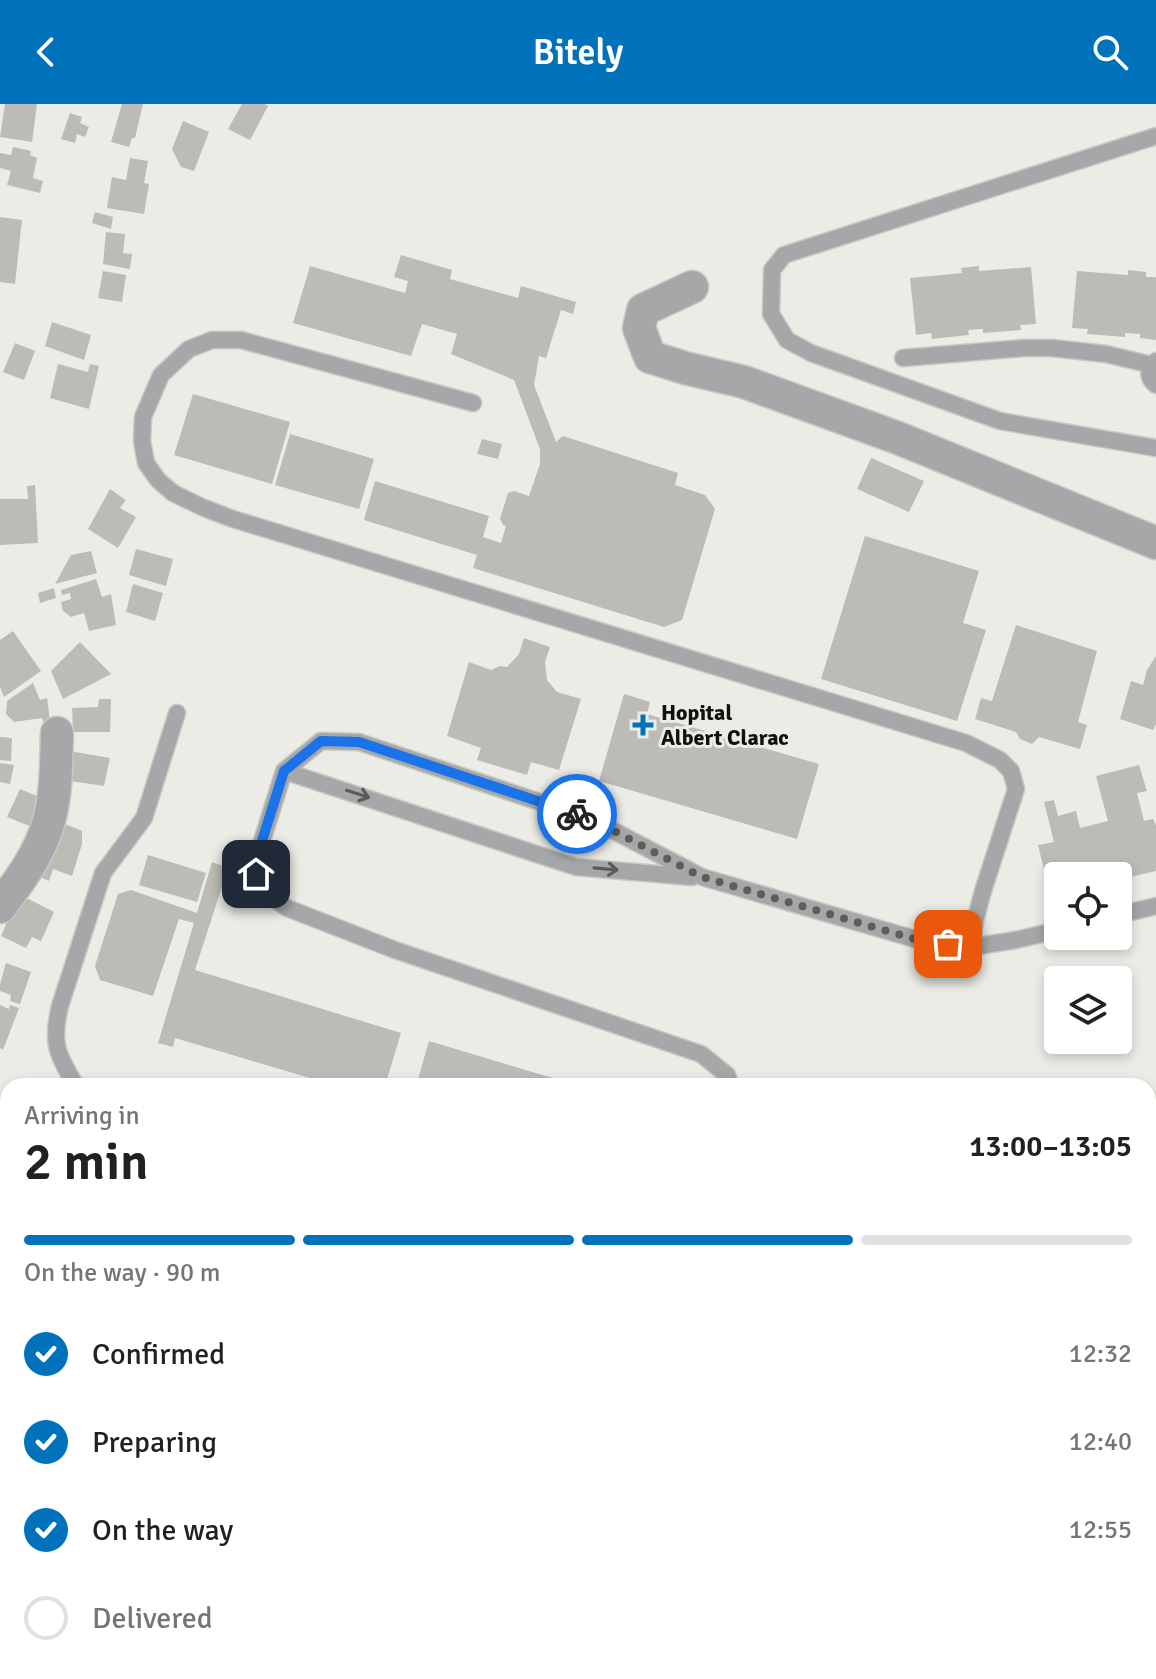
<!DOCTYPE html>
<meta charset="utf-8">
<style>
:root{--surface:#fff;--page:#f6f6f6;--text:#202124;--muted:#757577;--line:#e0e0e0;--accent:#0072bc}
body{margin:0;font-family:Signika,sans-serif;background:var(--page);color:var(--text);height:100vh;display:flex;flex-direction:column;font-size:30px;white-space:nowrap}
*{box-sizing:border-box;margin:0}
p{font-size:26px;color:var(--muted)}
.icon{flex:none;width:44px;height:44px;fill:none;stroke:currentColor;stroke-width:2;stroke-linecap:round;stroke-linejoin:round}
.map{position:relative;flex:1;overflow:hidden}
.panel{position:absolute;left:0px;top:974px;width:1156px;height:602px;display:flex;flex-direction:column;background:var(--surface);border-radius:24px 24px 0 0;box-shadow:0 4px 12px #0003}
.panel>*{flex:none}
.fabs{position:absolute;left:1044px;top:758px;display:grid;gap:16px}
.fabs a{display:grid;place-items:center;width:88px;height:88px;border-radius:8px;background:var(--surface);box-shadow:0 4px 12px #0003;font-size:40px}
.pin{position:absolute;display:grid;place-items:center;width:68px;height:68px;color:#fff;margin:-34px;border-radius:16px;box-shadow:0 4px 12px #0006}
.courier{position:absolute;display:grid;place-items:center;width:80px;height:80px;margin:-40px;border:6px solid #1a73e8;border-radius:50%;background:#fff;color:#222;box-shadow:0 2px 10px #0007}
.summary em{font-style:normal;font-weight:600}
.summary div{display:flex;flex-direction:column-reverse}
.summary{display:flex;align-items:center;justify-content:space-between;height:136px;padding:0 24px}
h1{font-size:52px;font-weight:600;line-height:60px}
.bar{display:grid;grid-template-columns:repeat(4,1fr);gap:12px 8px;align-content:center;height:96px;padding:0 24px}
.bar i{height:10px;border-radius:6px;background:var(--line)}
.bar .selected{background:var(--accent)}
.bar p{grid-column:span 4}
ol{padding:0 24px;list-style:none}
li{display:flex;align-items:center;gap:24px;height:88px}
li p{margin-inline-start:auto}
li .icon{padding:8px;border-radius:50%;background:var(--accent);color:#fff;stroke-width:4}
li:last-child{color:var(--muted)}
li i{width:44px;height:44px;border:4px solid var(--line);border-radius:50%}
header{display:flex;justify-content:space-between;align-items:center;height:104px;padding:0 24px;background:var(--accent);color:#fff;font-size:36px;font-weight:600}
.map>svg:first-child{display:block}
.building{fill:#bcbbb6}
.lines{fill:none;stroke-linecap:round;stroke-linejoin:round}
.lane-casing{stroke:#c9c9c3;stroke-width:19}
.street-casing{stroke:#c9c9c3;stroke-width:35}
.secondary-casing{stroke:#c9c9c3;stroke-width:47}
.lane{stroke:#a5a7a9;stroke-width:16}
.street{stroke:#a5a7a9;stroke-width:32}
.secondary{stroke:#848689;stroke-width:44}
.oneway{stroke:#5a5c5c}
.done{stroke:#5d5d5a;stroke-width:8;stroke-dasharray:0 14.4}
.route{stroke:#1a73e8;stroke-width:10}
.poi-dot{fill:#0072bc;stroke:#ecece6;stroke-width:3}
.labels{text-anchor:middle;stroke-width:6;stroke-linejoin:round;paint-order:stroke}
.poi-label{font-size:22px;font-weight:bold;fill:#10100e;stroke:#ecece6;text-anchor:start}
</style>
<header><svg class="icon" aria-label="back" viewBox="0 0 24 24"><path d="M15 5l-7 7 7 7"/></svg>Bitely<svg class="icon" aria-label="search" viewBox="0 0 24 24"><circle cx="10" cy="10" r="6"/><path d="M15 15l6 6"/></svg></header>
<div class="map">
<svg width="1156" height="1575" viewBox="0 0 1156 1575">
<rect width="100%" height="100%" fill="#ecece6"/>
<path class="building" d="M 5,0 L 37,0 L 32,38 L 0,33 Z
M 122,0 L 143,0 L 135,34 L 132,34 L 129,43 L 111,38 Z
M 242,0 L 265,0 L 268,2 L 250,36 L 228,25 Z
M 70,9 L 82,13 L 80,19 L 89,23 L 85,33 L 77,30 L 75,39 L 61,35 Z
M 183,17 L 209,28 L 194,67 L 181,63 L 172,45 Z
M 13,43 L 31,47 L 30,51 L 37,54 L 33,74 L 43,77 L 40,89 L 7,81 L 11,67 L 0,64 L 0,49 L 11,51 Z
M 130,54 L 148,57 L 144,79 L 149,80 L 144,110 L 107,104 L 112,73 L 126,76 Z
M 95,108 L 113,113 L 111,125 L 92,119 Z
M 0,113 L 22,116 L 15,180 L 0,178 Z
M 106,128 L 125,130 L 123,149 L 132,150 L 130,165 L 103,160 Z
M 401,151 L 452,166 L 450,175 L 518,194 L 521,182 L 576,198 L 573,210 L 561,206 L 546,254 L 539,252 L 534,281 L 556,338 L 563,332 L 678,369 L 675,381 L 705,391 L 715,405 L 682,516 L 664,523 L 473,464 L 477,451 L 364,416 L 375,377 L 489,412 L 483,433 L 501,439 L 506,422 L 503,421 L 500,415 L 508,389 L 514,387 L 529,392 L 540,360 L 540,345 L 514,276 L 451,250 L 457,230 L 422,220 L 411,252 L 293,219 L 310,162 L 405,189 L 408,177 L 394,173 Z
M 979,162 L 979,167 L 1031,163 L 1036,220 L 1020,221 L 1021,226 L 983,229 L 983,225 L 968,226 L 969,231 L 932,235 L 931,229 L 916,231 L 910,174 L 962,169 L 961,164 Z
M 1128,166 L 1146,168 L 1146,173 L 1156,173 L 1156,236 L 1140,234 L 1140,230 L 1125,229 L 1125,233 L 1087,230 L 1088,225 L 1072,224 L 1077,167 L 1128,171 Z
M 103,167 L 126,171 L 122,198 L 98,194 Z
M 52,218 L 91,231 L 84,256 L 45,242 Z
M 15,239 L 35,247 L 24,276 L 3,268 Z
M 58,260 L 88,268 L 90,260 L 99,262 L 89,305 L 50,294 Z
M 193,290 L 290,318 L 272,380 L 174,351 Z
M 290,330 L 374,355 L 359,405 L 275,381 Z
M 482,335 L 502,340 L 498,355 L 477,350 Z
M 871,354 L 924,377 L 909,408 L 857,385 Z
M 35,381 L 38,439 L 0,441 L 0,395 L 28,395 L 27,382 Z
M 110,385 L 126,396 L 120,404 L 136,413 L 118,444 L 88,425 Z
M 865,432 L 979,467 L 963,519 L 986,526 L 957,617 L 821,575 Z
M 136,445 L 173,455 L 166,482 L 129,471 Z
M 91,447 L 97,469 L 55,480 L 71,451 Z
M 96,475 L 102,493 L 111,490 L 116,521 L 89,527 L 84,509 L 71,513 L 63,507 L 61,498 L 71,495 L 70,489 L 62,491 L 61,486 Z
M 133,480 L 163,489 L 155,517 L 126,508 Z
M 54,484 L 56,494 L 40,499 L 38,489 Z
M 1016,521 L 1097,547 L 1078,618 L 1087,621 L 1080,645 L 1039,633 L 1032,640 L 1020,635 L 1016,628 L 975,615 L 981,594 L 992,597 Z
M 13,527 L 41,567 L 4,593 L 0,583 L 0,536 Z
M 524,534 L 550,543 L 545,558 L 547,576 L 557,588 L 581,595 L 559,666 L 531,658 L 527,671 L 477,656 L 481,644 L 447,632 L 469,558 L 491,566 L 500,562 L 507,563 L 519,550 Z
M 80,538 L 111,570 L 63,595 L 51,567 Z
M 1156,552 L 1156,620 L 1153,626 L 1120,615 L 1131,577 L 1143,581 L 1147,566 Z
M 33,579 L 40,596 L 47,594 L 50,617 L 43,618 L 42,614 L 14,618 L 6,610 L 7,597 Z
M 624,590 L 650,598 L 647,610 L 819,660 L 797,735 L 599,677 Z
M 99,595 L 111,595 L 110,628 L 73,628 L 72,604 L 98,603 Z
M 0,633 L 12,634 L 11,657 L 0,656 Z
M 69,647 L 110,654 L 104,682 L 64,676 Z
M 0,659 L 14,661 L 10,680 L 0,678 Z
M 1139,661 L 1147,687 L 1137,689 L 1144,717 L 1153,715 L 1156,721 L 1156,767 L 1118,776 L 1118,772 L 1062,772 L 1062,770 L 1046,774 L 1038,741 L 1054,738 L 1044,698 L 1054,696 L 1058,712 L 1076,707 L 1080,724 L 1108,717 L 1096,672 Z
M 20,685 L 49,697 L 37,725 L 7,713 Z
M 65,720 L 82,727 L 82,740 L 72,772 L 53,765 L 49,777 L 33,770 L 49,755 Z
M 148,751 L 206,769 L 197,798 L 139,781 Z
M 212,758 L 228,764 L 195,866 L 401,929 L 385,982 L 337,982 L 175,934 L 173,943 L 158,939 L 194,819 L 179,815 L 153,892 L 100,876 L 95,862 L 118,790 L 131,786 L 197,809 Z
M 13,787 L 54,808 L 41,837 L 32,833 L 26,844 L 1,832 L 6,820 L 0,818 Z
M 6,859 L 31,868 L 20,900 L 10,897 L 11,891 L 0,887 L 0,880 Z
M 0,901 L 9,905 L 10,901 L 19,904 L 3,946 L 0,944 Z
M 429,937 L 576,981 L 576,982 L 416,982 Z
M 1156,1008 L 1156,1027 L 1150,1031 L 1156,1039 L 1156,1072 L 1148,1078 L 1148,1014 Z
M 1,1029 L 8,1032 L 8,1084 L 0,1081 Z
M 0,1089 L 8,1093 L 8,1125 L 0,1123 Z
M 0,1127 L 8,1128 L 8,1161 L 0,1160 Z
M 1154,1151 L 1156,1154 L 1156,1183 L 1148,1172 L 1148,1156 Z
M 1148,1231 L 1156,1249 L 1156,1259 L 1148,1263 Z
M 8,1482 L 8,1523 L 0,1501 L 8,1497 L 2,1486 Z
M 1156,1531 L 1156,1564 L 1148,1565 L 1148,1532 Z
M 670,1568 L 791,1568 L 792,1571 L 777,1575 L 671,1575 Z"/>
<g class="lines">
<defs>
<path id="lane" d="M 1156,32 L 784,151 L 772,166 L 771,210 L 787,236 L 811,249 L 1000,317 L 1156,344
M 903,254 L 1024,244 L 1052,244 L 1106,250 L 1152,261
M 1156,257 C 1147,264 1147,274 1156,281
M 473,299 L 241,236 L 212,236 L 189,245 L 161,271 L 143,313 L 142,337 L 146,359 L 158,376 L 173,389 L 204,404 L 233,415 L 966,639 L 1000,656 L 1011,667 L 1016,685 L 983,787 L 975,817 L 971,843
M 284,667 L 576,763 L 692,773
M 1118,811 L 1156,802
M 76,982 C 57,950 51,939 60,902 L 103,769 L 144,714 L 177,609
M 731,982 L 727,971 L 701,950 L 395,846 L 287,804 L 265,789 L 256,770 L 261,740 L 284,667 L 321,637 L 359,638 L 591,715 L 702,773 L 925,838 L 971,843 L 1016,836 L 1058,826
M 1148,1185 L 1156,1195"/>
<path id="street" d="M 692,183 L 643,206 L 639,224 L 650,253 L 685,264 L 744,278 L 898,334 L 1156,439
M 0,803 C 16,781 33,759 43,734 C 57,702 56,663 57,629
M 658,1568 L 660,1575
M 1068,1568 L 1071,1575"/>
<path id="secondary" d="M 1148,1132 L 1156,1125
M 329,1575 L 342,1568"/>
</defs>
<use href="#lane" class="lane-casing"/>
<use href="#street" class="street-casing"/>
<use href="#secondary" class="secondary-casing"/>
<use href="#lane" class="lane"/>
<use href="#street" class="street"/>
<use href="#secondary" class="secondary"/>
</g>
<defs><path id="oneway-shaft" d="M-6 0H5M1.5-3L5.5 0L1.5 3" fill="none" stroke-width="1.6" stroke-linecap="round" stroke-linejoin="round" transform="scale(2)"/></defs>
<g class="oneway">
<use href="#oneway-shaft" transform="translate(358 690) rotate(18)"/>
<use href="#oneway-shaft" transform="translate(606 765) rotate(5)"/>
</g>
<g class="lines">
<path class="done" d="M 577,710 L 591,715 L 702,773 L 925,838 L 948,840"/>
<path class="route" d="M 256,770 L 261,740 L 284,667 L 321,637 L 359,638 L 577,710"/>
</g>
<path class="poi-dot" d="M639 609h8v8h8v8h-8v8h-8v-8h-8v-8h8z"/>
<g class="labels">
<g class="poi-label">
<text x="661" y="616">Hopital<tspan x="661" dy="25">Albert Clarac</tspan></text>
</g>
</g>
</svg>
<div class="fabs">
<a><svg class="icon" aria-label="locate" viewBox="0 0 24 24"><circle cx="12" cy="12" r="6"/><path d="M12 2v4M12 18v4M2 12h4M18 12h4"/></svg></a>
<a><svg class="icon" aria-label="layers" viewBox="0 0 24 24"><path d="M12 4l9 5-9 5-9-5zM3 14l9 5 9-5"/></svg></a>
</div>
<div class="pin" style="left:948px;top:840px;background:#ea580c"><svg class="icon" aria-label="bag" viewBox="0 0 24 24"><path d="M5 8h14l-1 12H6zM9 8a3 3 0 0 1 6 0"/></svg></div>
<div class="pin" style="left:256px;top:770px;background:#1f2937"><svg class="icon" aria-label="home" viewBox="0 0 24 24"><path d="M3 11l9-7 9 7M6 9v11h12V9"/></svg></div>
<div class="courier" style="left:577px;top:710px"><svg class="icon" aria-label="bike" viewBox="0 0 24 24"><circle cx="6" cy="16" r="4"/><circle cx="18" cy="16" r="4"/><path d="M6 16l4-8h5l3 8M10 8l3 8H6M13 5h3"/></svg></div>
<section class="panel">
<div class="summary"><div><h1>2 min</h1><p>Arriving in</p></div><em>13:00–13:05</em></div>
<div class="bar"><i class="selected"></i><i class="selected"></i><i class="selected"></i><i></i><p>On the way · 90 m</p></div>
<ol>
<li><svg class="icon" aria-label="check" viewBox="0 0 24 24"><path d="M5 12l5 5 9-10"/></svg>Confirmed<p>12:32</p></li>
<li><svg class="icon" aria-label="check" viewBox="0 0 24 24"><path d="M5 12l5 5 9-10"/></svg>Preparing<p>12:40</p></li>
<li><svg class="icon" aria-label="check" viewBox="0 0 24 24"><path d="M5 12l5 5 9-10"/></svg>On the way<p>12:55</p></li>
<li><i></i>Delivered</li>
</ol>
</section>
</div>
